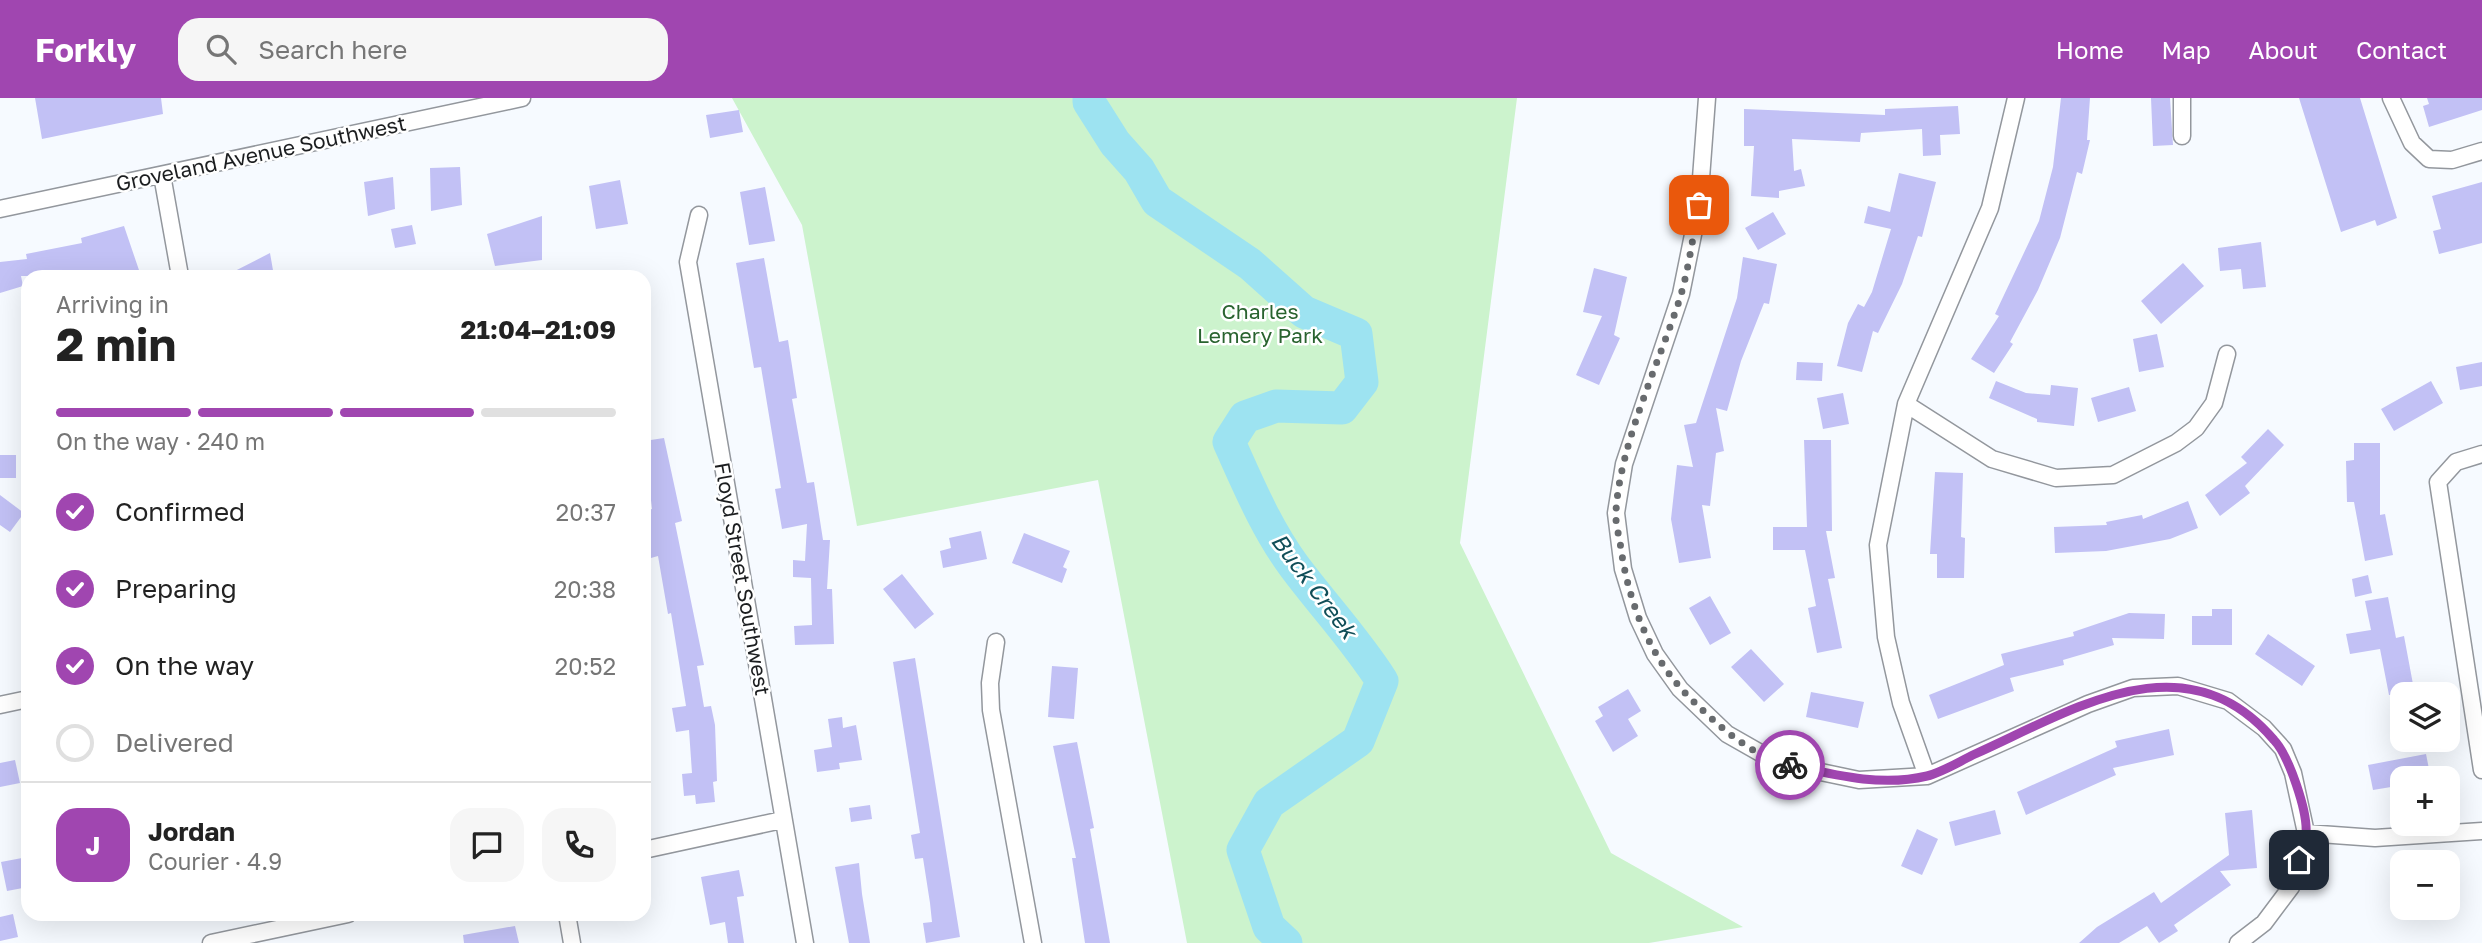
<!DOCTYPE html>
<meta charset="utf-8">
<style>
:root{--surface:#fff;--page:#f6f6f6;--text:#222;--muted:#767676;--line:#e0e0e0;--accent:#a046b0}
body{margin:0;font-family:"Golos Text",sans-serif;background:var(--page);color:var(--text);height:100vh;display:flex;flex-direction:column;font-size:26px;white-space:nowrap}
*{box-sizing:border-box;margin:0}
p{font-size:23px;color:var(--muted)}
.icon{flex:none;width:38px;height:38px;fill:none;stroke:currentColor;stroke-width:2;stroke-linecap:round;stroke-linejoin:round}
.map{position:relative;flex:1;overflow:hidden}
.panel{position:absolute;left:21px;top:172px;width:630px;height:651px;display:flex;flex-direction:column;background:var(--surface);border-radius:21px;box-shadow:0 7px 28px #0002}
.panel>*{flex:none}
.buttons{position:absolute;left:2390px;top:584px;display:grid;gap:14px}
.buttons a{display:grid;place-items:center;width:70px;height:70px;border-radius:14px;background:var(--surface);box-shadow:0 7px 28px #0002;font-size:35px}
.pin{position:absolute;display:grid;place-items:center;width:60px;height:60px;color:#fff;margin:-30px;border-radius:14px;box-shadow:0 4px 10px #0006}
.courier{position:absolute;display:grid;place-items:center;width:70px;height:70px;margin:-35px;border:5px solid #a046b0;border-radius:50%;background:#fff;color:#222;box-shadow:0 2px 9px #0007}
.overview em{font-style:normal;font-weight:700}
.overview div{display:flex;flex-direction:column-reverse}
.overview{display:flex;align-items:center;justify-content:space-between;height:119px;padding:0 35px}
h1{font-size:46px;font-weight:700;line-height:52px}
.bar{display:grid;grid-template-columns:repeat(4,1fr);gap:10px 7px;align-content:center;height:84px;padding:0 35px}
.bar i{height:9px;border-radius:5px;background:var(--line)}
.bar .current{background:var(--accent)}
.bar p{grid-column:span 4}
.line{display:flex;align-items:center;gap:18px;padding:0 35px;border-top:2px solid var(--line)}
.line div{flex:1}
.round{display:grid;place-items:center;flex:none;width:74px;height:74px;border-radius:21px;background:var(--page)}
ol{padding:0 35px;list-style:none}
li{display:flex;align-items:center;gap:21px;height:77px}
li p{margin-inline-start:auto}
li .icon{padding:7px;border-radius:50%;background:var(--accent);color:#fff;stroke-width:4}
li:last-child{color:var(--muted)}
li i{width:38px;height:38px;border:4px solid var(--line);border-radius:50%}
header{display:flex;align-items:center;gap:42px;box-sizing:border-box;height:98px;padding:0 35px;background:var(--accent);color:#fff}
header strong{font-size:33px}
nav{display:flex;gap:38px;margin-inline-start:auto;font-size:24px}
.search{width:490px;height:63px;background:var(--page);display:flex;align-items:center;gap:18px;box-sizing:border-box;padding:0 24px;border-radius:21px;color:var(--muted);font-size:26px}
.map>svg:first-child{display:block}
.green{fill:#ccf3cd}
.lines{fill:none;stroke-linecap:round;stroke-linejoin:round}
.river{stroke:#9de3f1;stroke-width:33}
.building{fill:#c2c1f5}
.minor-casing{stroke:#93979d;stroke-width:19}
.minor{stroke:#fff;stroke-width:16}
.done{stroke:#686b6e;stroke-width:7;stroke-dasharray:0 12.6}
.route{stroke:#a046b0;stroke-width:9}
.labels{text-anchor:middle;stroke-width:5;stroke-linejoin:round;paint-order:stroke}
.street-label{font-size:21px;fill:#1c1e20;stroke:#fff}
.park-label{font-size:21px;fill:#29632f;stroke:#fff}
.water-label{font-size:23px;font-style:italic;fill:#104e58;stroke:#fff}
</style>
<header>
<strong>Forkly</strong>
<div class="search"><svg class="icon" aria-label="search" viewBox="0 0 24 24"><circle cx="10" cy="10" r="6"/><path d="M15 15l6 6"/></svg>Search here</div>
<nav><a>Home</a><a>Map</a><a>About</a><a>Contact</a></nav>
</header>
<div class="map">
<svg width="2482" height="845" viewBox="0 0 2482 845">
<rect width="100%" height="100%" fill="#f6faff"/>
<path class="green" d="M 732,0 L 1517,0 L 1460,445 L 1611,755 L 1743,829 L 1649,845 L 1187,845 L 1098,382 L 857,428 L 802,127 Z"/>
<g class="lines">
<path class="river" d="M 1089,0 L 1089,4 L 1115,45 L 1139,72 L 1157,103 L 1250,166 L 1304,214 L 1356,236 L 1362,284 L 1342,310 L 1276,308 L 1245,319 L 1229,344 C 1248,386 1266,430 1294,468 C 1323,507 1356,542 1382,583 L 1358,643 L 1269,705 L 1243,752 L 1269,829 L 1286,845"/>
</g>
<path class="building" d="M 35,0 L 161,0 L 163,16 L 42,41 Z
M 2061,0 L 2090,0 L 2087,42 L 2090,42 L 2082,76 L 2077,74 L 2060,140 L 2038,192 L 2010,244 L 2013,246 L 1994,275 L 1971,261 L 1999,218 L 1995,216 L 2039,123 L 2053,69 Z
M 2151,0 L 2170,0 L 2173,47 L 2153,48 Z
M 2299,0 L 2360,0 L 2397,120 L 2377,128 L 2375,122 L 2341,134 Z
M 2427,0 L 2482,0 L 2482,12 L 2429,29 L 2423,8 L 2429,6 Z
M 1958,8 L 1960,36 L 1940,37 L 1941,57 L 1923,58 L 1922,31 L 1861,35 L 1860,44 L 1792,41 L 1794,73 L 1801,71 L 1805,88 L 1779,93 L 1779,100 L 1751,98 L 1754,48 L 1744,48 L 1744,11 L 1885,17 L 1885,11 Z
M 739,12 L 743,34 L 710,40 L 706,17 Z
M 460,69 L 462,107 L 431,113 L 430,70 Z
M 1899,75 L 1936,84 L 1922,139 L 1918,138 L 1902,186 L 1878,235 L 1873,233 L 1862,274 L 1837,268 L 1848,225 L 1858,206 L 1864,209 L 1872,194 L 1891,131 L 1864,125 L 1868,108 L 1890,114 Z
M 393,79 L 395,111 L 368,118 L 364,84 Z
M 620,82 L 628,126 L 596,131 L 589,88 Z
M 2482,84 L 2482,145 L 2439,156 L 2433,133 L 2441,131 L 2432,98 Z
M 765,89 L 775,143 L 749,147 L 740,94 Z
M 1773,114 L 1786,136 L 1758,152 L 1745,130 Z
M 542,118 L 542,162 L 495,168 L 487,136 Z
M 412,127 L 416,146 L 395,150 L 391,131 Z
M 124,128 L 141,178 L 21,178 L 23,188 L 0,195 L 0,164 L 27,161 L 26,156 L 82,145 L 81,140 Z
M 2261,144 L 2266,189 L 2243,191 L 2241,171 L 2220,173 L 2218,150 Z
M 270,155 L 274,178 L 225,178 Z
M 1743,159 L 1777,166 L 1769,206 L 1764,205 L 1741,263 L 1727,313 L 1716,310 L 1724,353 L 1716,355 L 1710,408 L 1702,407 L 1711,460 L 1679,465 L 1671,421 L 1677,367 L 1693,369 L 1684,327 L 1696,325 L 1737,200 Z
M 764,160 L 779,244 L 788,242 L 797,300 L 792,301 L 807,385 L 814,384 L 823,442 L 830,442 L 827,491 L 832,491 L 834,546 L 795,547 L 794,528 L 812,527 L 811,480 L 793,479 L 793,462 L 805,463 L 807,426 L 782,431 L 775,391 L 781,390 L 761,269 L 754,270 L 736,165 Z
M 2183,165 L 2204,188 L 2161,226 L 2141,203 Z
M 1594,170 L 1627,179 L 1614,237 L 1620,240 L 1599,287 L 1576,277 L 1602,218 L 1583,214 Z
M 2157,236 L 2164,269 L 2139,274 L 2133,241 Z
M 1797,264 L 1823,265 L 1822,283 L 1796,282 Z
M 2482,264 L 2482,288 L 2460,292 L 2456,269 Z
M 1996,283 L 2026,295 L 2050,297 L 2051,287 L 2078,290 L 2074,328 L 2037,324 L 2037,321 L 1989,300 Z
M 2431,283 L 2443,305 L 2394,333 L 2381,311 Z
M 2129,289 L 2136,313 L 2098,324 L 2091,300 Z
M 1843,295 L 1849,326 L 1823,331 L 1817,300 Z
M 2268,331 L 2284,347 L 2245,388 L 2250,395 L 2220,418 L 2205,397 L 2247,365 L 2241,359 Z
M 664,340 L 682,423 L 675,425 L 704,567 L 697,568 L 704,609 L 711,608 L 715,627 L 717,683 L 713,684 L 715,704 L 696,706 L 695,697 L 684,698 L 682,676 L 692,675 L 689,632 L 676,634 L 672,610 L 686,608 L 671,515 L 668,516 L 658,458 L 651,460 L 644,420 L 644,413 L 652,411 L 644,343 Z
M 1804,342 L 1831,342 L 1832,433 L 1826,433 L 1835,480 L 1828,481 L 1842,550 L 1817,555 L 1808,510 L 1816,508 L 1805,452 L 1773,452 L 1773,429 L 1807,429 Z
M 2354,345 L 2380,345 L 2380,417 L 2385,416 L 2393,457 L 2365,463 L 2354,404 L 2347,404 L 2346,363 L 2354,362 Z
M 0,357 L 16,357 L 16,380 L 0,380 Z
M 1935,374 L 1963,375 L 1961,439 L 1965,440 L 1964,480 L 1937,480 L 1937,456 L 1930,456 Z
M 0,397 L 24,415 L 10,434 L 0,427 Z
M 2188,403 L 2198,430 L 2170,441 L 2106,453 L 2055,455 L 2054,429 L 2107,427 L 2106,424 L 2142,417 L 2143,421 Z
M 981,433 L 987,461 L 943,470 L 940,453 L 951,450 L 949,440 Z
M 1024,435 L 1070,453 L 1063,469 L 1067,471 L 1062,485 L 1012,465 Z
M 902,476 L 934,516 L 915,531 L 883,491 Z
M 2368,477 L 2372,495 L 2355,499 L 2352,481 Z
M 1710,498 L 1731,535 L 1710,547 L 1689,510 Z
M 2388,499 L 2396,540 L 2404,538 L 2415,597 L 2389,597 L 2380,551 L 2350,556 L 2346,536 L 2371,532 L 2365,503 Z
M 2212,511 L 2232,511 L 2232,547 L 2192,547 L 2192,518 L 2212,518 Z
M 2129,515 L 2165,516 L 2164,541 L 2112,540 L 2114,547 L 2063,562 L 2064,567 L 2010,580 L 2014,593 L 1938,621 L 1929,597 L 2004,567 L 2001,556 L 2074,538 L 2073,534 Z
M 2268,536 L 2315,568 L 2302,588 L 2255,556 Z
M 1751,551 L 1784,586 L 1764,604 L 1731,569 Z
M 915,560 L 960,839 L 926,845 L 923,825 L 932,824 L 930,805 L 923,760 L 915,761 L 911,737 L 920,735 L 893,564 Z
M 1052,568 L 1078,570 L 1074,621 L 1048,619 Z
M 1628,591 L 1641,613 L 1628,621 L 1638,638 L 1613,654 L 1595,623 L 1603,618 L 1598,609 Z
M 1811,594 L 1864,604 L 1858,630 L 1806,619 Z
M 842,619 L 843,630 L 856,627 L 862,662 L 839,665 L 840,671 L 817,674 L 814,652 L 832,649 L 828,621 Z
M 2169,631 L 2174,657 L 2113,670 L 2116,677 L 2026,717 L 2017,694 L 2117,649 L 2115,643 Z
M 1077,644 L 1094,730 L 1090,731 L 1110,845 L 1085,845 L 1072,760 L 1076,760 L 1053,648 Z
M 2426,656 L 2431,681 L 2403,681 L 2403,687 L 2373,692 L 2368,667 Z
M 15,662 L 20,685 L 0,689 L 0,665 Z
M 870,707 L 872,721 L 851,724 L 849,710 Z
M 1995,712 L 2001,736 L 1955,748 L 1949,724 Z
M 2252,712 L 2257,770 L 2220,773 L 2231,787 L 2174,827 L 2178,833 L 2159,845 L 2147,828 L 2119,845 L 2079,845 L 2097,829 L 2154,794 L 2161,805 L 2229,757 L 2225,715 Z
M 1917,731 L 1938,741 L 1922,777 L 1901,768 Z
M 22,760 L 28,789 L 7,793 L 1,764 Z
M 859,765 L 862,796 L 870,845 L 849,845 L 835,769 Z
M 739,772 L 744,798 L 737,799 L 744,845 L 728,845 L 725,824 L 710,827 L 701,779 Z
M 13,816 L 18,839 L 0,843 L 0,819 Z
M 515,828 L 519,845 L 464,845 L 463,837 Z"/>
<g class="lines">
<defs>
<path id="minor" d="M 1707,0 L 1699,107 L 1681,196 L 1624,366 L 1616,415 L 1623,471 L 1638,520 L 1655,556 L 1680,591 L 1727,636 L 1778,665 L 1859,682 L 1927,678 L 2088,606 L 2133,590 L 2178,588 L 2228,603 L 2264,630 L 2283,651 L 2293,675 L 2306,735 L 2291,789 L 2264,825 L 2238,845
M 2182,0 L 2182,38
M 2391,0 L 2412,45 L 2429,61 L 2452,62 L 2482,53
M 162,77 L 180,178
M 0,111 L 522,0
M 699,117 L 688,164 L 805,845
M 1906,306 L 1992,361 L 2056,380 L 2113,377 L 2176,345 L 2196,330 L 2214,305 L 2227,256
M 2482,356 L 2456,364 L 2438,384 L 2482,672
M 996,544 L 990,585 L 991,612 L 1033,845
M 0,607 L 28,601
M 1927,678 L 1901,605 L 1886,539 L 1878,447 L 1906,306 L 1990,110 L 2016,0
M 2306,735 L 2375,740 L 2482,733
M 644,752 L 782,722
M 567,816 L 572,845
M 211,845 L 348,816"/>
</defs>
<use href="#minor" class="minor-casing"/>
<use href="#minor" class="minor"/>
</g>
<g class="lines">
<path class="done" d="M 1699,107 C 1693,137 1689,170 1680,200 C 1659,265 1620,346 1616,413 C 1615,423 1618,434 1620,444 C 1628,505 1650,562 1694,604 C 1721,630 1753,659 1790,667"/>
<path class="route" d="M 1790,667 C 1835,677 1881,689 1927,678 C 1943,674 1960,663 1975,656 C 2073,612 2186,538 2274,642 C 2289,658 2308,714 2306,736 C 2305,744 2301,754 2299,762"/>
</g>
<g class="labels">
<g class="street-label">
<text transform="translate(261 56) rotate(-12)" y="7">Groveland Avenue Southwest</text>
<text transform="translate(742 481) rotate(80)" y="7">Floyd Street Southwest</text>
</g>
<g class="park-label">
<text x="1260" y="221">Charles<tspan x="1260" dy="24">Lemery Park</tspan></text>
</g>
<g class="water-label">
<text transform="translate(1314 488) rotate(53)" y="8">Buck Creek</text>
</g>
</g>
</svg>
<div class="buttons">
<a><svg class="icon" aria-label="layers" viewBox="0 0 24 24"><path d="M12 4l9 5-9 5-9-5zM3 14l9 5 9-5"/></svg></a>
<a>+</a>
<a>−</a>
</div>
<div class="pin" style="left:1699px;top:107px;background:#ea580c"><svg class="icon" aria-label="bag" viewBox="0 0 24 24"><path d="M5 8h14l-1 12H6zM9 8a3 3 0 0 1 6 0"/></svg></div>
<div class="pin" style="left:2299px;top:762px;background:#1f2937"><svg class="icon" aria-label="home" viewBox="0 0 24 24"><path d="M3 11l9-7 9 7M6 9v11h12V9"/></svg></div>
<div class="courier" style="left:1790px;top:667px"><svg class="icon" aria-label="bike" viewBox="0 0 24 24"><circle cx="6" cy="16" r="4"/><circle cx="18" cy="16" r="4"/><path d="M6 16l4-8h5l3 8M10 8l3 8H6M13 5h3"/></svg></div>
<section class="panel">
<div class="overview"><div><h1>2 min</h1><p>Arriving in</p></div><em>21:04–21:09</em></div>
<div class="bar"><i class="current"></i><i class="current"></i><i class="current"></i><i></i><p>On the way · 240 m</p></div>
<ol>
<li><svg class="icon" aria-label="check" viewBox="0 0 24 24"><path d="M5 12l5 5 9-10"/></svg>Confirmed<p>20:37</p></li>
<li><svg class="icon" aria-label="check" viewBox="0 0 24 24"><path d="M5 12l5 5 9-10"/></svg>Preparing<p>20:38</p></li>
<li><svg class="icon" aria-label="check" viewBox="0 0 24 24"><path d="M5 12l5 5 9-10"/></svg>On the way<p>20:52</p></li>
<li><i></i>Delivered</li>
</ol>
<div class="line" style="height:126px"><b class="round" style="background:var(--accent);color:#fff">J</b><div><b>Jordan</b><p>Courier · 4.9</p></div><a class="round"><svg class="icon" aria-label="chat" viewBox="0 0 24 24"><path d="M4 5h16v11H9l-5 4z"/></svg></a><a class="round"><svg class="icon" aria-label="phone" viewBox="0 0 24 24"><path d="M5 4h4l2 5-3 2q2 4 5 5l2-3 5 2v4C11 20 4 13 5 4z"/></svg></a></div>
</section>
</div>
